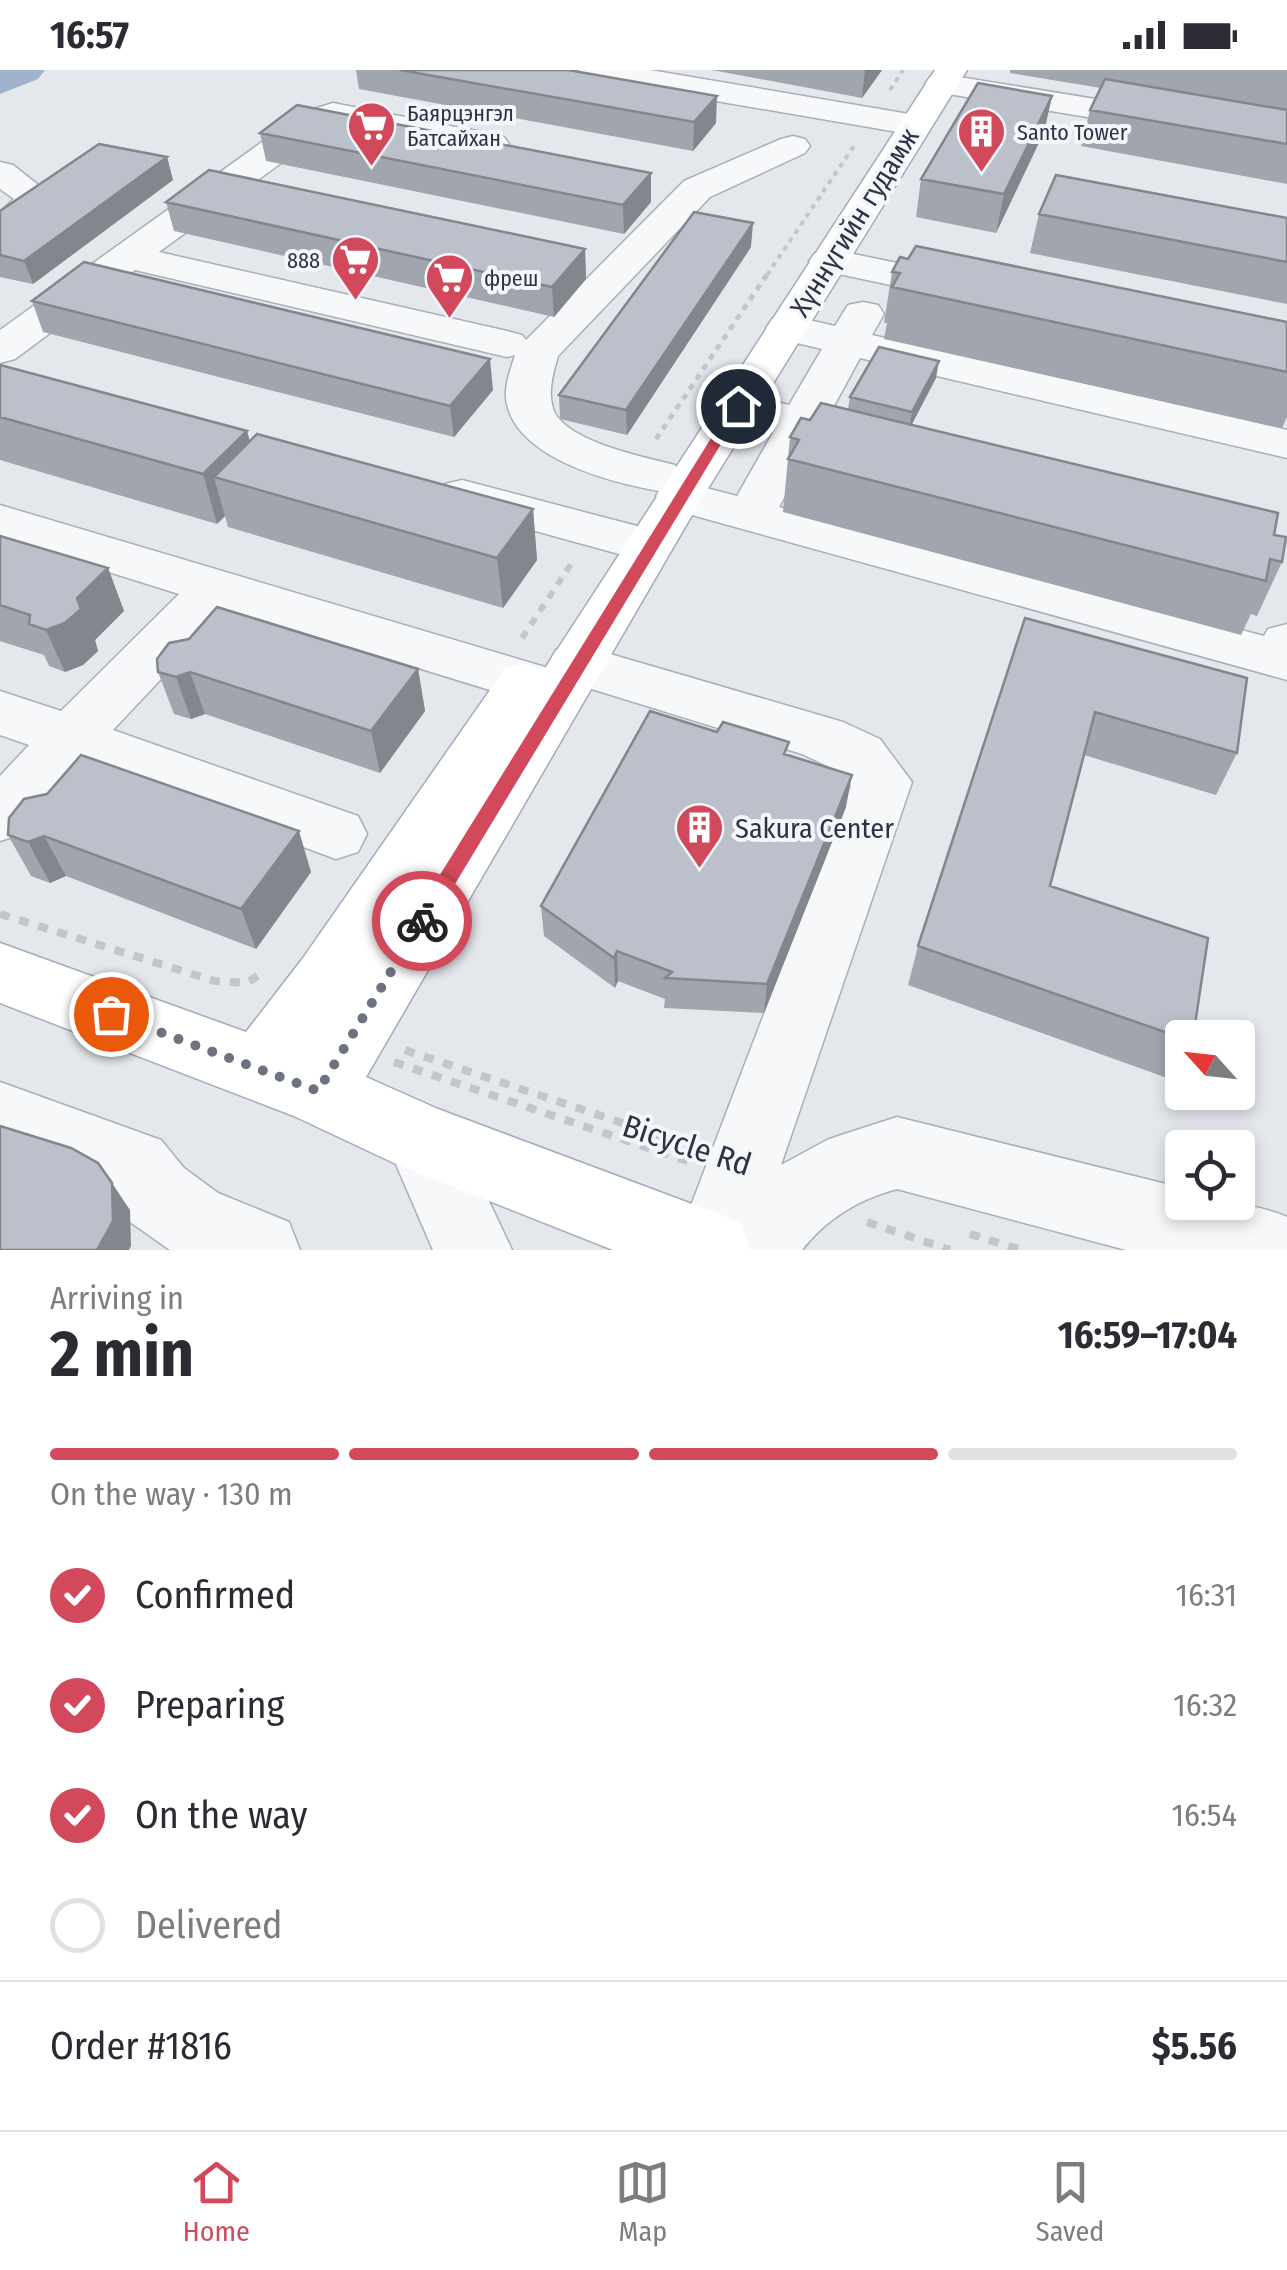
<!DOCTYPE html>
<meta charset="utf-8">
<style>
:root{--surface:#fff;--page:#f7f7f7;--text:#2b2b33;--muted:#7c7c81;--line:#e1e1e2;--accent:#d1495b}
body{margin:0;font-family:"Fira Sans Condensed",sans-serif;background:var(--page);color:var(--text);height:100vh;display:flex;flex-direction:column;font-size:38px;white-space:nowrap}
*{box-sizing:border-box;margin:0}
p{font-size:32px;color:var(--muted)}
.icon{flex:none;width:55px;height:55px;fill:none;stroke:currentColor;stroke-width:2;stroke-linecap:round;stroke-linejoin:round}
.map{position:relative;height:1180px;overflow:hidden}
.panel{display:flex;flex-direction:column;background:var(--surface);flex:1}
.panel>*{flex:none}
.needle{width:65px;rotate:297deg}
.fabs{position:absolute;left:1165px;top:950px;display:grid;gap:20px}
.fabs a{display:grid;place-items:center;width:90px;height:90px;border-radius:10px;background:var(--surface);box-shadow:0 5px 15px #0003;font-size:50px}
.pin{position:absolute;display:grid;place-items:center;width:85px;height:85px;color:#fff;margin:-42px;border:5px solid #fff;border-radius:50%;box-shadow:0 2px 10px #0007}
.courier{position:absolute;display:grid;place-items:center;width:100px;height:100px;margin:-50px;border:8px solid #d1495b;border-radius:50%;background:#fff;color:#222;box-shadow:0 2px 12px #0007}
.head em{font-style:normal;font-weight:700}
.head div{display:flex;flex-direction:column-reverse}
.head{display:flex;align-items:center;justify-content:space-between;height:170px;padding:0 50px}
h1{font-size:65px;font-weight:700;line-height:75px}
.bar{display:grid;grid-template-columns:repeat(4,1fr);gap:15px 10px;align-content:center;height:120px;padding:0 50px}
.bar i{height:12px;border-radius:8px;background:var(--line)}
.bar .active{background:var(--accent)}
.bar p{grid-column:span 4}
.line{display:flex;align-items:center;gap:25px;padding:0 50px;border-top:2px solid var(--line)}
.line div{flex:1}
ol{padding:0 50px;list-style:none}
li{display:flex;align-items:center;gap:30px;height:110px}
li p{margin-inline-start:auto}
li .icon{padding:10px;border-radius:50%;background:var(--accent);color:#fff;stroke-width:4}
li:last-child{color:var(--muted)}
li i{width:55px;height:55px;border:5px solid var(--line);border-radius:50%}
.status{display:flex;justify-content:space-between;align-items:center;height:70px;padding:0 50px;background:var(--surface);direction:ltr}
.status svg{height:28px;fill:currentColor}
.tab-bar{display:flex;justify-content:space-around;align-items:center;height:140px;border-top:2px solid var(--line);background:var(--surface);font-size:28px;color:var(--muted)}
.tab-bar a{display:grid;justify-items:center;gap:5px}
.tab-bar .active{color:var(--accent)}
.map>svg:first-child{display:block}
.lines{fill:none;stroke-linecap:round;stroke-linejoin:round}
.river{fill:#9fb4cc;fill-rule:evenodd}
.minor-casing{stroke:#a9aeb7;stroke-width:3}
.major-casing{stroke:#a3abb8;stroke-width:3}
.path-far3{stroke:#c2c5cb;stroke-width:4;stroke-dasharray:5 5;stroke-linecap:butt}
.path-far2{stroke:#c2c5cb;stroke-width:5;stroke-dasharray:6 6;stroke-linecap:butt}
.path-far1{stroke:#c2c5cb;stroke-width:6;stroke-dasharray:8 8;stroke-linecap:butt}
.path{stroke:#c2c5cb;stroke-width:8;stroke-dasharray:10 10;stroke-linecap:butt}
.minor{fill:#f7f8fa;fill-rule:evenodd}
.major{fill:#fff;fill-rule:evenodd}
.wall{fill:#a1a5ae}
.shaded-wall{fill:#83868d}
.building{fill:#bbc0ca;stroke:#83868d;stroke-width:2.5}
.route{fill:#d1495b}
.done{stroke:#6c737f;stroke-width:10;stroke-dasharray:0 18}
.labels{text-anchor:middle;stroke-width:8;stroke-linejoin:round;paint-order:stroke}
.far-poi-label{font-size:22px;fill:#2b3445;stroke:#f4f6f9;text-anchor:start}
.street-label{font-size:28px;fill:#2b3445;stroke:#f4f6f9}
.poi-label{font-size:28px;fill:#2b3445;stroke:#f4f6f9;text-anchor:start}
.near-street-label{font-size:32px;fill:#2b3445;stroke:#f4f6f9}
</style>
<div class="status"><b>16:57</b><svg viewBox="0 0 49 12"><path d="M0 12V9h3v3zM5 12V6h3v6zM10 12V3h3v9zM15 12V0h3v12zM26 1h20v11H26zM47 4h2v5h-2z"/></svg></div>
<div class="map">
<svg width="1287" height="1180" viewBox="0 0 1287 1180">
<rect width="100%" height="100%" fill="#e4e7ec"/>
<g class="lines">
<path class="river" d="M 0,0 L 45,0 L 38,9 L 0,24 Z"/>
<defs>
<path id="minor" d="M 578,0 L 650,0 L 915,45 L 927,48 L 932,55 L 927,62 L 915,65 L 594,10 L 583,7 Z
M 941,4 L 1287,60 L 1287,80 L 930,21 L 925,14 L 930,7 Z
M 333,33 L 492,64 L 504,67 L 509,74 L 504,81 L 492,84 L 336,53 L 159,182 L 507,261 L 522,265 L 526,270 L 684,111 L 781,69 L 793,66 L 805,69 L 810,76 L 805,83 L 710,127 L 558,286 C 553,304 547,323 554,341 C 568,372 644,387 675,395 L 682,406 L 679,411 L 737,426 L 775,359 L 722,346 L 716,336 L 722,326 L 738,323 L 789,335 L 822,279 L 772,267 L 766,258 L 772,249 L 787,245 L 835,256 L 848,235 L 863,232 L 878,235 L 884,244 L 872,265 L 1287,360 L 1287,388 L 860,288 L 829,345 L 887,359 L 894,369 L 887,379 L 871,383 L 816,369 L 779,437 L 1264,566 L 1268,559 L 1287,554 L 1287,610 L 663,437 L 656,426 L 659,421 C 613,413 523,390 508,338 C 502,320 510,302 515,285 L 507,287 L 135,200 L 15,289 L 0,293 L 0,260 L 304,42 Z
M 0,92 L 13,95 L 52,126 C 42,149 25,164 0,170 L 0,142 L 14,129 L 0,119 Z
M 829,179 L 980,210 L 986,219 L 980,228 L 966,231 L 815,199 L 809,191 L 815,183 Z
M 462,410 L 637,456 L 644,468 L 637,480 L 619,484 L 445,436 L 438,425 L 445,414 Z
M 0,435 L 545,597 L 553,611 L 545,625 L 525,631 L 227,539 L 113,660 L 358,746 L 367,764 L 358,782 L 336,789 L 81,695 L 22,764 L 0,771 L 0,706 L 29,675 L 0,665 L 0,621 L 61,641 L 179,524 L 0,468 Z
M 576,574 L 843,652 L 880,669 L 912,712 L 781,1095 L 829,1069 L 897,1047 L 1182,1118 L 1182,1132 C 1220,1132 1252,1132 1287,1147 L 1287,1180 L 1126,1180 L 897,1119 C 859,1129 826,1149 802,1180 L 674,1180 L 851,716 L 838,701 L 802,684 L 556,608 L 548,594 L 556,580 Z
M 0,1012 L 161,1070 L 184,1098 L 218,1123 L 289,1152 L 300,1180 L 170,1180 L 130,1152 L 109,1123 L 0,1082 Z
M 422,1033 L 448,1044 L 512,1180 L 433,1180 L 385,1069 L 396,1044 Z"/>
<path id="major" d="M 935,0 L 967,0 L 699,433 L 366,1007 L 438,1039 L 740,1152 L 751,1180 L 613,1180 L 396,1094 L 294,1046 L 0,933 L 0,873 L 246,962 L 303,888 L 504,600 L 524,594 L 544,600 Z"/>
</defs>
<use href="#minor" class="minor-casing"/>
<use href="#major" class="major-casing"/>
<path class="path-far3" d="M 890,20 L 903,0
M 767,205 L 856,73"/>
<path class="path-far2" d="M 656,369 L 768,203"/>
<path class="path-far1" d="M 522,568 L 573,491"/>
<path class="path" d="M 0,844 L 215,911 L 247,913 L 265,901
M 405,980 L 691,1076
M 394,992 L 690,1092
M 867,1152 L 950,1180
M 970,1164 L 1022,1180"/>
<use href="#minor" class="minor"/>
<use href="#major" class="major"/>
</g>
<path class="wall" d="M 356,0 L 568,0 L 716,53 L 693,81 L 359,19 Z
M 712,0 L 882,0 L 862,28 Z
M 1010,0 L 1287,0 L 1287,114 L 1081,76 L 1090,40 L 1101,18 L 1010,3 Z
M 1052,26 L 1044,62 L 996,163 L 916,147 L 921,109 Z
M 260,63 L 651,132 L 624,164 L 266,91 Z
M 167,87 L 173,110 L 33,214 L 0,207 L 0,141 Z
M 166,132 L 585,179 L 586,209 L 554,247 L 174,161 Z
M 1039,144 L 1287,148 L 1287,234 L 1030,183 Z
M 751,177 L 627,365 L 560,349 L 559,325 Z
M 892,202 L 1287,252 L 1287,347 L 1282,358 L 884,269 L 887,253 L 884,253 Z
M 32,231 L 493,320 L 454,367 L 43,262 Z
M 0,295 L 247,361 L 250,372 L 533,439 L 537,490 L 503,538 L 228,457 L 225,446 L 217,454 L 0,390 Z
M 936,308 L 911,355 L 1274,465 L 1282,492 L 1257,546 L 1251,544 L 1241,565 L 783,442 L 790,367 L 810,350 L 848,339 L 850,327 Z
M 0,466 L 108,498 L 124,541 L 95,570 L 98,581 L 83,595 L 65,602 L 49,596 L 44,585 L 0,571 Z
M 1025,548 L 1237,683 L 1216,725 L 1084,685 L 1050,816 L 1182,968 L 1182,989 L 1170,1009 L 908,915 L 918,876 Z
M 418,599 L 425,641 L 380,703 L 205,644 L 191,649 L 174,644 L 158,602 Z
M 788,685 L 846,737 L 764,943 L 664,938 L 665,929 L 618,911 L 615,918 L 544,866 L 541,836 Z
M 9,748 L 311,802 L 256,879 L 66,806 L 50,813 L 31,806 L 8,765 Z"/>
<path class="shaded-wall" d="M 865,0 L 882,0 L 862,28 Z
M 717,26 L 716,53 L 693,81 L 694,52 Z
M 1052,26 L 1044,62 L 996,163 L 1004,124 Z
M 167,87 L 173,110 L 33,214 L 24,191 Z
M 651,103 L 651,132 L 624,164 L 623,135 Z
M 753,153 L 751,177 L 627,365 L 626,340 Z
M 585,179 L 586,209 L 554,247 L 552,217 Z
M 490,289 L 493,320 L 454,367 L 450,336 Z
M 939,291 L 936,308 L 909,360 L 912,342 Z
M 247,361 L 260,411 L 214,407 L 225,446 L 217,454 L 203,404 Z
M 533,439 L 537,490 L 503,538 L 497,488 Z
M 108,498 L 124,541 L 95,570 L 98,581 L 83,595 L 65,602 L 46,560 Z
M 418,599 L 425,641 L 380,703 L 371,661 Z
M 190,602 L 205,644 L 191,649 L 176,607 Z
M 852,705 L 846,737 L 764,943 L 767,914 Z
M 299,761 L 311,802 L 256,879 L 241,839 Z
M 44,766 L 66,806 L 50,813 L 28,772 Z
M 617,881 L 618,911 L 615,918 L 614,888 Z
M 112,1113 L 130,1140 L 131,1176 L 129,1180 L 97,1180 Z"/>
<path class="building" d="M 400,0 L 568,0 L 717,26 L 694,52 Z
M 1105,9 L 1287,40 L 1287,74 L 1090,40 Z
M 978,13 L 1052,26 L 1004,124 L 921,109 Z
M 297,35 L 651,103 L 623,135 L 260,63 Z
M 99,74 L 167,87 L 24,191 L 0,185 L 0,141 Z
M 209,100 L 585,179 L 552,217 L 166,132 Z
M 1056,105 L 1287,148 L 1287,192 L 1039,144 Z
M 694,142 L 753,153 L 626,340 L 559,325 Z
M 916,176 L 1287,252 L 1287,302 L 892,217 L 900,203 L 892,202 L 900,187 L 908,189 Z
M 84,192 L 490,289 L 450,336 L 32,231 Z
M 879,277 L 939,291 L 912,342 L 850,327 Z
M 0,295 L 247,361 L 203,404 L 0,347 Z
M 821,333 L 1278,443 L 1274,465 L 1286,467 L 1282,492 L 1270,489 L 1266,511 L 788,389 L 799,370 L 790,367 L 801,348 L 810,350 Z
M 257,364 L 533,439 L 497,488 L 214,407 Z
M 0,466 L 108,498 L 77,528 L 81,539 L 65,553 L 46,560 L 29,554 L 30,545 L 0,535 Z
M 217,537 L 418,599 L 371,661 L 190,602 L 176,607 L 158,602 L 157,589 L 169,573 L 189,569 Z
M 1025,548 L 1247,608 L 1237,683 L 1095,642 L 1050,816 L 1208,868 L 1193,968 L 1182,968 L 918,876 Z
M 650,641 L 717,662 L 723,652 L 789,672 L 784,684 L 852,705 L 767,914 L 665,908 L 672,902 L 617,881 L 614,888 L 541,836 Z
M 81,685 L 299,761 L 241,839 L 44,766 L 28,772 L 8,765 L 9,748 L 24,729 L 47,724 Z
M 0,1056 L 71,1078 L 98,1093 L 112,1113 L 113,1151 L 97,1180 L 0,1180 Z"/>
<path class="route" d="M 738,332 L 744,336 L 429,857 L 415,857 L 415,845 L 731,336 Z"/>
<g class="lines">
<path class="done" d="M 111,944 L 318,1021 L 422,851"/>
</g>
<defs>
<symbol id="supermarket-pin" viewBox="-11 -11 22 30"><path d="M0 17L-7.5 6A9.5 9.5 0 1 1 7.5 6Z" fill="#d1495b" stroke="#f4f6f9"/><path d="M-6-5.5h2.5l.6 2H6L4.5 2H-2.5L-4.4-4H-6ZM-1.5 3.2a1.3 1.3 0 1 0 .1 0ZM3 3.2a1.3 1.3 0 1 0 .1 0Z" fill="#fff"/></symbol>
<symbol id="building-pin" viewBox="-11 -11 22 30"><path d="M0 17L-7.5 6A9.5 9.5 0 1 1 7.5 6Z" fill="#d1495b" stroke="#f4f6f9"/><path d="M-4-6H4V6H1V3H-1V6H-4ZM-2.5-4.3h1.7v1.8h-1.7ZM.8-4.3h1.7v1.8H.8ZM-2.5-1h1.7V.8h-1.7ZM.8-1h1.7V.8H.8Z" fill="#fff"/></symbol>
</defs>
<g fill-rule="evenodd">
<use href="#supermarket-pin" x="344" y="28" width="55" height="75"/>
<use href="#building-pin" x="954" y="34" width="55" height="75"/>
<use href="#supermarket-pin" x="328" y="162" width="55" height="75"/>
<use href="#supermarket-pin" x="422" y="180" width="55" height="75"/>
<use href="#building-pin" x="672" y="730" width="55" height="75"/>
</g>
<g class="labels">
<g class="far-poi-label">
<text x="407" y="51">Баярцэнгэл<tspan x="407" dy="25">Батсайхан</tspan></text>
<text x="1017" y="70">Santo Tower</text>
<text x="320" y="198" text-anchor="end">888</text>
<text x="484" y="216">фреш</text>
</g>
<g class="street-label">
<text transform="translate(854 152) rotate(-58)" y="10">Хүннүгийн гудамж</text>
</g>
<g class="poi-label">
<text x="735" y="768">Sakura Center</text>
</g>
<g class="near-street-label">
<text transform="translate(687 1075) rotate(18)" y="11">Bicycle Rd</text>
</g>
</g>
</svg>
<div class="fabs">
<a><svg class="needle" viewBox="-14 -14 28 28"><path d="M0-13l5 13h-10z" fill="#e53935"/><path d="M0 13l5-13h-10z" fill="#7c7c81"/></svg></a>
<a><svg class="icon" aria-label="locate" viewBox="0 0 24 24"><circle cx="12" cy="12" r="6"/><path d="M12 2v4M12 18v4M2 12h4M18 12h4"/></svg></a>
</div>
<div class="pin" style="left:111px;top:944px;background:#ea580c"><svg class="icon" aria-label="bag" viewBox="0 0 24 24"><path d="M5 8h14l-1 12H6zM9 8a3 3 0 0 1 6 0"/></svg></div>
<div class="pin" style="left:738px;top:336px;background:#1f2937"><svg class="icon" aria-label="home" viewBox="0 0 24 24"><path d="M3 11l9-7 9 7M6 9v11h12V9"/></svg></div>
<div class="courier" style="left:422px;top:851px"><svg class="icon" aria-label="bike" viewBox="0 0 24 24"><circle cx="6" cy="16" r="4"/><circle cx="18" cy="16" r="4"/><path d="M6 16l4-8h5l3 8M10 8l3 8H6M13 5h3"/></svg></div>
</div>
<section class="panel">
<div class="head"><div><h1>2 min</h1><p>Arriving in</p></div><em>16:59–17:04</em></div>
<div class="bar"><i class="active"></i><i class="active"></i><i class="active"></i><i></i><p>On the way · 130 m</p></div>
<ol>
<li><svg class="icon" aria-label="check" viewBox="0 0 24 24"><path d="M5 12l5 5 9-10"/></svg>Confirmed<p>16:31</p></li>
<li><svg class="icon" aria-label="check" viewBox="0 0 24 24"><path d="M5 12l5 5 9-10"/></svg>Preparing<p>16:32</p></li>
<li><svg class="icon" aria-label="check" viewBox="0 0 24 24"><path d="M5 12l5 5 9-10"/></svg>On the way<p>16:54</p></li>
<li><i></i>Delivered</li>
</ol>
<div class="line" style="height:130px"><div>Order #1816</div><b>$5.56</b></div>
</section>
<nav class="tab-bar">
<a class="active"><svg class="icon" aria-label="home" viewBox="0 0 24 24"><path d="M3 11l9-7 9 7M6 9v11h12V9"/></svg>Home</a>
<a><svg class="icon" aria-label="map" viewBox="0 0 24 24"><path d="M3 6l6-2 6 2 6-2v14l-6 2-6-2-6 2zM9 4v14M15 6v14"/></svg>Map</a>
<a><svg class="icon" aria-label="saved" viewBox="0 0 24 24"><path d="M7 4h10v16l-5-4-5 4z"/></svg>Saved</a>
</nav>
